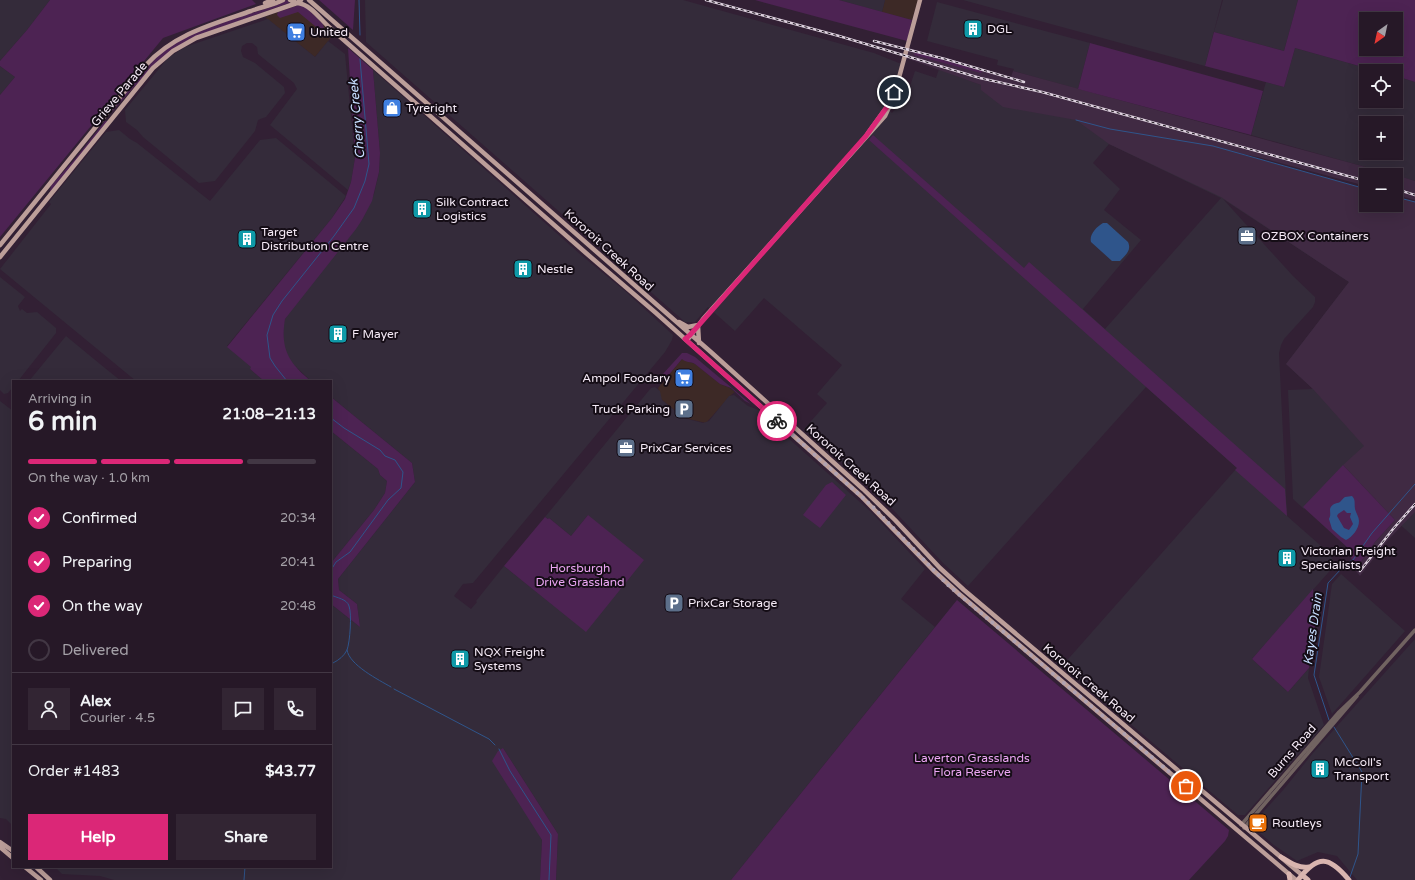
<!DOCTYPE html>
<meta charset="utf-8">
<style>
:root{--surface:#261827;--page:#322533;--text:#f1f3f6;--muted:#a4a0a7;--line:#423744;--accent:#db2777}
body{margin:0;font-family:"Varela Round",sans-serif;background:var(--page);color:var(--text);height:100vh;display:flex;flex-direction:column;font-size:15px;white-space:nowrap}
*{box-sizing:border-box;margin:0}
p{font-size:13px;color:var(--muted)}
.icon{flex:none;width:22px;height:22px;fill:none;stroke:currentColor;stroke-width:2;stroke-linecap:round;stroke-linejoin:round}
.map{position:relative;flex:1;overflow:hidden}
.side{position:absolute;left:12px;top:380px;width:320px;height:488px;display:flex;flex-direction:column;background:var(--surface);border-radius:0px;box-shadow:0 4px 16px #0002,0 0 0 1px var(--line)}
.side>*{flex:none}
.needle{width:26px;rotate:213deg}
.buttons{position:absolute;left:1359px;top:12px;display:grid;gap:8px}
.buttons a{display:grid;place-items:center;width:44px;height:44px;border-radius:0px;background:var(--surface);box-shadow:0 4px 16px #0002,0 0 0 1px var(--line);font-size:20px}
.pin{position:absolute;display:grid;place-items:center;width:34px;height:34px;color:#fff;margin:-17px;border:2px solid #fff;border-radius:50%;box-shadow:0 1px 4px #0007}
.courier{position:absolute;display:grid;place-items:center;width:40px;height:40px;margin:-20px;border:3px solid #db2777;border-radius:50%;background:#fff;color:#222;box-shadow:0 1px 5px #0007}
.summary em{font-style:normal;font-weight:700}
.summary div{display:flex;flex-direction:column-reverse}
.summary{display:flex;align-items:center;justify-content:space-between;height:68px;padding:0 16px}
h1{font-size:26px;font-weight:700;line-height:30px}
.bar{display:grid;grid-template-columns:repeat(4,1fr);gap:6px 4px;align-content:center;height:48px;padding:0 16px}
.bar i{height:5px;border-radius:3px;background:var(--line)}
.bar .current{background:var(--accent)}
.bar p{grid-column:span 4}
.line{display:flex;align-items:center;gap:10px;padding:0 16px;border-top:1px solid var(--line)}
.line div{flex:1}
.round{display:grid;place-items:center;flex:none;width:42px;height:42px;border-radius:0px;background:var(--page)}
ol{padding:0 16px;list-style:none}
li{display:flex;align-items:center;gap:12px;height:44px}
li p{margin-inline-start:auto}
li .icon{padding:4px;border-radius:50%;background:var(--accent);color:#fff;stroke-width:4}
li:last-child{color:var(--muted)}
li i{width:22px;height:22px;border:2px solid var(--line);border-radius:50%}
.button{display:flex;gap:8px;margin-top:auto;padding:8px 16px}
.button a{flex:1;height:46px;border-radius:0px;background:var(--accent);color:#fff;font-size:16px;font-weight:700;line-height:46px;text-align:center}
.button a+a{background:var(--page);color:var(--text)}
.map>svg:first-child{display:block}
.commercial{fill:#3d2926}
.industrial{fill:#342b3a;fill-rule:evenodd}
.built{fill:#402a43}
.green{fill:#4d2353;fill-rule:evenodd}
.water{fill:#2f558b;fill-rule:evenodd}
.lines{fill:none;stroke-linecap:round;stroke-linejoin:round}
.stream{stroke:#2f558b;stroke-width:1}
.minor{stroke:#716361;stroke-width:3.5}
.major{stroke:#bc9e99;stroke-width:4.5}
.highway{stroke:#d9b5af;stroke-width:5}
.rail-casing{stroke:#ddd1de;stroke-width:2.5}
.rail{stroke:#150d16;stroke-width:1;stroke-dasharray:3;stroke-linecap:butt}
.done{stroke:#b1a3b2;stroke-width:4;stroke-dasharray:0 7.2}
.route{stroke:#db2777;stroke-width:5}
.labels{text-anchor:middle;stroke-width:4;stroke-linejoin:round;paint-order:stroke}
.poi-label{font-size:12px;fill:#f5eaf6;stroke:#150d16;text-anchor:start}
.street-label{font-size:12px;fill:#f5eaf6;stroke:#150d16}
.park-label{font-size:12px;fill:#eca6f4;stroke:#150d16}
.water-label{font-size:13px;font-style:italic;fill:#c6ddfe;stroke:#150d16}
</style>
<div class="map">
<svg width="1415" height="880" viewBox="0 0 1415 880">
<rect width="100%" height="100%" fill="#322034"/>
<path class="commercial" d="M 885,0 L 918,0 L 912,20 L 882,12 Z
M 294,6 L 311,12 L 334,34 L 315,57 L 265,17 Z
M 682,359 L 695,364 L 720,384 L 728,387 L 735,392 L 731,395 L 706,423 L 684,418 L 661,399 L 658,388 Z"/>
<path class="industrial" d="M 0,0 L 50,0 L 27,30 L 0,61 Z
M 365,0 L 683,0 L 874,53 L 904,65 L 889,110 L 892,113 L 907,95 L 915,71 L 936,78 L 939,69 L 981,85 L 1366,189 L 1366,205 L 1396,205 L 1396,197 L 1415,202 L 1415,538 L 1395,520 L 1344,465 L 1304,509 L 1293,499 L 1288,390 L 1313,389 L 1286,364 L 1349,282 L 1223,199 L 1293,276 L 1315,297 L 1315,302 L 1313,307 L 1284,339 L 1281,345 L 1279,353 L 1287,516 L 1320,545 L 1331,556 L 1335,565 L 1252,659 L 1288,692 L 1309,668 L 1308,678 L 1324,725 L 1245,815 L 1238,815 L 1062,666 L 1237,468 L 1146,387 L 968,586 L 943,563 L 883,499 L 804,429 L 827,403 L 817,394 L 842,365 L 764,298 L 735,331 L 708,307 L 695,322 L 685,322 L 366,42 ZM 1109,144 L 1221,198 L 1105,329 L 1083,309 L 1141,240 L 1104,210 L 1120,189 L 1093,163 Z
M 839,0 L 885,0 L 882,12 Z
M 963,0 L 1222,0 L 1205,66 Z
M 1223,0 L 1298,0 L 1284,51 L 1214,32 Z
M 937,2 L 1090,43 L 1078,89 L 1013,71 L 1014,69 L 997,65 L 998,60 L 927,41 Z
M 268,19 L 315,57 L 328,41 L 345,54 L 355,158 L 351,182 L 348,190 L 270,125 L 297,89 L 294,83 L 258,54 L 257,47 L 252,43 L 247,43 L 242,46 L 241,51 L 243,57 L 255,63 L 284,87 L 285,93 L 266,117 L 263,118 L 258,120 L 255,131 L 215,181 L 199,183 L 143,137 L 137,130 L 126,122 L 125,110 L 168,58 L 185,47 Z
M 1295,48 L 1377,71 L 1366,71 L 1366,101 L 1396,101 L 1396,76 L 1415,82 L 1415,181 L 1251,135 L 1266,82 L 1284,87 ZM 1366,123 L 1396,123 L 1396,153 L 1366,153 Z
M 0,66 L 15,77 L 0,95 Z
M 373,70 L 581,255 L 625,291 L 673,335 L 672,340 L 665,352 L 473,583 L 463,584 L 454,596 L 471,609 L 477,602 L 476,601 L 504,566 L 586,631 L 588,515 L 571,536 L 549,518 L 548,519 L 545,517 L 651,388 L 655,387 L 660,391 L 662,400 L 684,418 L 703,423 L 709,421 L 729,396 L 734,395 L 748,406 L 761,411 L 780,427 L 778,429 L 870,511 L 925,569 L 901,599 L 935,627 L 731,880 L 556,880 L 558,834 L 503,748 L 542,840 L 540,880 L 114,880 L 100,876 L 62,874 L 55,867 L 331,867 L 331,604 L 360,627 L 357,604 L 339,590 L 338,579 L 415,482 L 412,463 L 331,397 L 331,381 L 311,381 L 294,365 L 288,357 L 284,348 L 283,327 L 285,319 L 288,314 L 362,220 L 374,194 L 379,172 L 380,153 Z
M 119,130 L 130,139 L 137,143 L 210,201 L 260,140 L 276,138 L 346,196 L 332,218 L 227,346 L 252,367 L 250,369 L 264,381 L 136,381 L 0,269 L 51,204 L 49,202 L 106,132 Z
M 0,277 L 25,297 L 18,306 L 20,311 L 22,309 L 27,313 L 37,312 L 56,328 L 56,333 L 18,381 L 13,381 L 13,387 L 8,393 L 4,394 L 0,390 Z
M 66,336 L 100,364 L 121,381 L 29,381 Z
M 0,401 L 13,411 L 13,826 L 6,819 L 0,818 Z
M 331,431 L 378,469 L 380,475 L 387,481 L 385,493 L 374,510 L 331,563 Z
M 1341,574 L 1405,631 L 1332,714 L 1319,677 L 1332,584 Z
M 1415,639 L 1415,880 L 1357,880 L 1337,856 L 1318,852 L 1297,861 L 1274,845 L 1255,829 L 1254,822 L 1284,789 L 1313,753 Z"/>
<path class="built" d="M 909,48 L 1011,77 L 1013,71 L 1395,175 L 1366,175 L 1366,186 L 1258,157 L 1237,153 L 1366,189 L 1366,205 L 1396,205 L 1396,197 L 1415,202 L 1415,512 L 1388,540 L 1360,576 L 1355,570 L 1375,542 L 1395,520 L 1343,465 L 1364,446 L 1313,389 L 1286,364 L 1349,282 L 1221,197 L 1109,144 L 1076,120 L 1003,107 L 981,90 L 981,85 L 906,58 Z
M 1396,175 L 1415,181 L 1415,200 L 1396,195 Z"/>
<path class="green" d="M 50,0 L 252,0 L 256,4 L 163,38 L 0,237 L 0,95 L 15,77 L 0,66 L 0,61 L 27,30 Z
M 287,0 L 289,3 L 194,37 L 173,49 L 134,87 L 112,112 L 114,107 C 130,87 145,65 165,50 C 185,34 212,27 235,18 C 252,12 272,9 287,0 Z
M 319,0 L 355,0 L 353,30 Z
M 755,0 L 839,0 L 912,20 L 907,41 Z
M 1298,0 L 1415,0 L 1415,82 L 1396,76 L 1396,71 L 1377,71 L 1295,48 L 1284,87 L 1205,66 L 1214,32 L 1284,51 ZM 1366,19 L 1396,19 L 1396,49 L 1366,49 Z
M 299,5 L 306,7 L 323,24 L 324,28 L 321,31 L 298,12 L 280,18 L 277,15 L 278,12 Z
M 1090,43 L 1263,91 L 1251,135 L 1078,89 Z
M 348,48 L 373,70 L 380,153 L 379,172 L 372,201 L 362,220 L 356,229 L 285,319 C 280,349 289,363 311,381 L 264,381 L 250,369 L 251,367 L 227,347 L 332,218 L 345,199 L 351,182 L 355,158 Z
M 915,52 L 982,71 L 981,73 L 914,55 Z
M 105,121 L 108,121 L 51,192 L 50,191 L 51,185 L 75,159 Z
M 873,135 L 1024,268 L 1029,262 L 1285,489 L 1287,516 L 1235,470 L 1237,468 L 869,140 Z
M 682,353 L 687,353 L 695,357 L 751,404 L 745,401 L 731,388 L 720,384 L 695,364 C 690,361 686,363 682,359 L 662,383 L 660,379 L 662,375 Z
M 331,397 L 412,463 L 415,482 L 338,579 L 339,590 L 357,604 L 360,627 L 331,604 L 331,563 L 374,510 L 385,493 L 387,481 L 380,475 L 378,469 L 331,431 Z
M 1343,465 L 1395,520 L 1375,542 L 1355,570 L 1348,548 L 1303,507 Z
M 832,482 L 846,495 L 820,528 L 803,515 L 826,485 Z
M 588,515 L 644,560 L 586,632 L 504,566 L 545,517 L 548,519 L 549,518 L 571,536 Z
M 1313,589 L 1316,621 L 1309,668 L 1288,692 L 1252,659 Z
M 957,600 L 1229,830 L 1228,836 L 1225,841 L 1189,880 L 731,880 Z
M 503,748 L 558,834 L 556,880 L 540,880 L 542,840 L 492,761 L 498,751 Z"/>
<path class="water" d="M 1103,223 L 1107,223 L 1128,242 C 1132,251 1125,255 1120,261 L 1112,261 L 1091,242 C 1089,235 1096,227 1103,223 Z
M 1352,496 C 1356,500 1354,503 1355,509 C 1356,513 1359,517 1359,521 C 1359,529 1352,537 1346,540 L 1341,537 L 1332,529 L 1329,519 C 1331,515 1330,513 1330,509 C 1332,503 1336,504 1340,502 C 1342,500 1343,498 1345,497 ZM 1344,510 L 1347,513 L 1351,513 L 1350,517 L 1353,524 L 1349,530 L 1344,528 L 1337,516 L 1338,514 Z"/>
<g class="lines">
<path class="stream" d="M 359,0 L 360,35
M 1076,120 L 1110,129 L 1213,146 L 1366,189
M 1396,197 L 1415,202
M 287,381 L 275,366 L 270,358 L 267,335 L 273,315 L 282,301 L 334,236 L 354,208 L 365,181 L 369,164 L 360,59
M 331,418 L 344,428 L 380,450 L 385,456 L 395,460 L 403,472 L 401,488 L 388,500 L 350,552 L 336,562 L 331,570
M 1349,562 L 1353,560 L 1372,533 L 1415,484
M 331,595 C 337,598 347,599 349,606 C 352,614 350,642 347,650 C 344,656 339,660 333,663
M 347,650 C 349,665 379,680 391,687
M 394,689 L 489,739 L 495,745
M 1329,720 L 1314,675 L 1328,583 L 1342,568
M 1334,727 L 1362,772 L 1358,854 L 1350,877
M 499,749 L 510,771 L 551,835 L 549,880
M 244,880 L 245,867"/>
<path class="minor" d="M 1241,825 L 1339,712 L 1360,692 L 1415,630
M 1244,828 L 1357,696"/>
<path class="major" d="M 290,0 L 297,3 L 301,0
M 309,0 L 712,353 L 863,489 L 895,520 L 940,568 L 964,590 L 1302,875
M 265,3 L 273,0
M 298,3 C 311,5 320,19 329,27 L 586,253 L 656,313 L 861,496 L 933,570 L 958,593 L 1296,880
M 868,133 L 886,108
M 0,245 L 146,65 C 174,34 213,24 251,11 C 261,7 274,5 283,0
M 0,257 L 153,68 L 173,51 L 196,38 L 297,3
M 679,322 L 688,327 L 698,325
M 698,326 L 699,343
M 689,338 L 703,319 L 885,116 L 890,105 L 897,85 L 920,0
M 0,842 L 13,851
M 0,847 L 13,858
M 25,867 L 41,880
M 36,867 L 50,880"/>
<path class="highway" d="M 1281,857 C 1289,862 1299,869 1309,867
M 1289,874 L 1290,880
M 1302,875 L 1308,880
M 1298,880 C 1318,854 1329,856 1349,880"/>
<defs>
<path id="rail" d="M 706,0 L 839,36 L 980,78 L 1042,92 L 1366,181
M 874,41 L 945,59 L 1024,82
M 1396,189 L 1415,195
M 1360,571 L 1393,529 L 1415,504"/>
</defs>
<use href="#rail" class="rail-casing"/>
<use href="#rail" class="rail"/>
</g>
<g class="lines">
<path class="done" d="M 777,421 L 873,507 L 949,586 L 1186,786"/>
<path class="route" d="M 777,421 L 685,339 L 690,335 L 866,136 L 887,107 L 894,92"/>
</g>
<defs>
<symbol id="building-square" viewBox="-11 -11 22 22"><rect x="-9" y="-9" width="18" height="18" rx="4" fill="#0f9aa8" stroke="#150d16"/><path d="M-4-6H4V6H1V3H-1V6H-4ZM-2.5-4.3h1.7v1.8h-1.7ZM.8-4.3h1.7v1.8H.8ZM-2.5-1h1.7V.8h-1.7ZM.8-1h1.7V.8H.8Z" fill="#fff"/></symbol>
<symbol id="supermarket-square" viewBox="-11 -11 22 22"><rect x="-9" y="-9" width="18" height="18" rx="4" fill="#3f7fe0" stroke="#150d16"/><path d="M-6-5.5h2.5l.6 2H6L4.5 2H-2.5L-4.4-4H-6ZM-1.5 3.2a1.3 1.3 0 1 0 .1 0ZM3 3.2a1.3 1.3 0 1 0 .1 0Z" fill="#fff"/></symbol>
<symbol id="shop-square" viewBox="-11 -11 22 22"><rect x="-9" y="-9" width="18" height="18" rx="4" fill="#3f7fe0" stroke="#150d16"/><path d="M-5-2.5h2.3a2.7 3.5 0 0 1 5.4 0H5L5.5 6h-11ZM-1.5-2.5h3a1.5 2.3 0 0 0-3 0Z" fill="#fff"/></symbol>
<symbol id="office-square" viewBox="-11 -11 22 22"><rect x="-9" y="-9" width="18" height="18" rx="4" fill="#5c6f8a" stroke="#150d16"/><path d="M-6-3h4V-5.5h4V-3h4V5H-6ZM-1-4.5V-3h2v-1.5ZM-6 0V1H6V0Z" fill="#fff"/></symbol>
<symbol id="parking-square" viewBox="-11 -11 22 22"><rect x="-9" y="-9" width="18" height="18" rx="4" fill="#5c6f8a" stroke="#150d16"/><path d="M-3.5-5.5H1a3.5 3.5 0 0 1 0 7H-1V5.5H-3.5ZM-1-3.4V-.6H.8a1.4 1.4 0 0 0 0-2.8Z" fill="#fff"/></symbol>
<symbol id="cafe-square" viewBox="-11 -11 22 22"><rect x="-9" y="-9" width="18" height="18" rx="4" fill="#e8710a" stroke="#150d16"/><path d="M-5.5-4.5H6V0H3Q3 3.5 0 3.5H-2.5Q-5.5 3.5-5.5 0ZM3-3.2v2h1.7v-2ZM-6 4.5H4V6H-6Z" fill="#fff"/></symbol>
</defs>
<g fill-rule="evenodd">
<use href="#building-square" x="962" y="18" width="22" height="22"/>
<use href="#supermarket-square" x="285" y="21" width="22" height="22"/>
<use href="#shop-square" x="381" y="97" width="22" height="22"/>
<use href="#building-square" x="411" y="198" width="22" height="22"/>
<use href="#office-square" x="1236" y="225" width="22" height="22"/>
<use href="#building-square" x="236" y="228" width="22" height="22"/>
<use href="#building-square" x="512" y="258" width="22" height="22"/>
<use href="#building-square" x="327" y="323" width="22" height="22"/>
<use href="#supermarket-square" x="673" y="367" width="22" height="22"/>
<use href="#parking-square" x="673" y="398" width="22" height="22"/>
<use href="#office-square" x="615" y="437" width="22" height="22"/>
<use href="#building-square" x="1276" y="547" width="22" height="22"/>
<use href="#parking-square" x="663" y="592" width="22" height="22"/>
<use href="#building-square" x="449" y="648" width="22" height="22"/>
<use href="#building-square" x="1309" y="758" width="22" height="22"/>
<use href="#cafe-square" x="1247" y="812" width="22" height="22"/>
</g>
<g class="labels">
<g class="poi-label">
<text x="987" y="33">DGL</text>
<text x="310" y="36">United</text>
<text x="406" y="112">Tyreright</text>
<text x="436" y="206">Silk Contract<tspan x="436" dy="14">Logistics</tspan></text>
<text x="261" y="236">Target<tspan x="261" dy="14">Distribution Centre</tspan></text>
<text x="1261" y="240">OZBOX Containers</text>
<text x="537" y="273">Nestle</text>
<text x="352" y="338">F Mayer</text>
<text x="670" y="382" text-anchor="end">Ampol Foodary</text>
<text x="670" y="413" text-anchor="end">Truck Parking</text>
<text x="640" y="452">PrixCar Services</text>
<text x="1301" y="555">Victorian Freight<tspan x="1301" dy="14">Specialists</tspan></text>
<text x="688" y="607">PrixCar Storage</text>
<text x="474" y="656">NQX Freight<tspan x="474" dy="14">Systems</tspan></text>
<text x="1334" y="766">McColl's<tspan x="1334" dy="14">Transport</tspan></text>
<text x="1272" y="827">Routleys</text>
</g>
<g class="street-label">
<text transform="translate(119 94) rotate(-50)" y="4">Grieve Parade</text>
<text transform="translate(609 250) rotate(42)" y="4">Kororoit Creek Road</text>
<text transform="translate(851 465) rotate(42)" y="4">Kororoit Creek Road</text>
<text transform="translate(1089 683) rotate(40)" y="4">Kororoit Creek Road</text>
<text transform="translate(1292 751) rotate(-49)" y="4">Burns Road</text>
</g>
<g class="park-label">
<text x="580" y="572">Horsburgh<tspan x="580" dy="14">Drive Grassland</tspan></text>
<text x="972" y="762">Laverton Grasslands<tspan x="972" dy="14">Flora Reserve</tspan></text>
</g>
<g class="water-label">
<text transform="translate(356 119) rotate(-95)" y="5">Cherry Creek</text>
<text transform="translate(1312 629) rotate(-82)" y="5">Kayes Drain</text>
</g>
</g>
</svg>
<div class="buttons">
<a><svg class="needle" viewBox="-14 -14 28 28"><path d="M0-13l5 13h-10z" fill="#e53935"/><path d="M0 13l5-13h-10z" fill="#a4a0a7"/></svg></a>
<a><svg class="icon" aria-label="locate" viewBox="0 0 24 24"><circle cx="12" cy="12" r="6"/><path d="M12 2v4M12 18v4M2 12h4M18 12h4"/></svg></a>
<a>+</a>
<a>−</a>
</div>
<div class="pin" style="left:1186px;top:786px;background:#ea580c"><svg class="icon" aria-label="bag" viewBox="0 0 24 24"><path d="M5 8h14l-1 12H6zM9 8a3 3 0 0 1 6 0"/></svg></div>
<div class="pin" style="left:894px;top:92px;background:#1f2937"><svg class="icon" aria-label="home" viewBox="0 0 24 24"><path d="M3 11l9-7 9 7M6 9v11h12V9"/></svg></div>
<div class="courier" style="left:777px;top:421px"><svg class="icon" aria-label="bike" viewBox="0 0 24 24"><circle cx="6" cy="16" r="4"/><circle cx="18" cy="16" r="4"/><path d="M6 16l4-8h5l3 8M10 8l3 8H6M13 5h3"/></svg></div>
<section class="side">
<div class="summary"><div><h1>6 min</h1><p>Arriving in</p></div><em>21:08–21:13</em></div>
<div class="bar"><i class="current"></i><i class="current"></i><i class="current"></i><i></i><p>On the way · 1.0 km</p></div>
<ol>
<li><svg class="icon" aria-label="check" viewBox="0 0 24 24"><path d="M5 12l5 5 9-10"/></svg>Confirmed<p>20:34</p></li>
<li><svg class="icon" aria-label="check" viewBox="0 0 24 24"><path d="M5 12l5 5 9-10"/></svg>Preparing<p>20:41</p></li>
<li><svg class="icon" aria-label="check" viewBox="0 0 24 24"><path d="M5 12l5 5 9-10"/></svg>On the way<p>20:48</p></li>
<li><i></i>Delivered</li>
</ol>
<div class="line" style="height:72px"><a class="round"><svg class="icon" aria-label="person" viewBox="0 0 24 24"><circle cx="12" cy="8" r="4"/><path d="M4 21q1-7 8-7t8 7"/></svg></a><div><b>Alex</b><p>Courier · 4.5</p></div><a class="round"><svg class="icon" aria-label="chat" viewBox="0 0 24 24"><path d="M4 5h16v11H9l-5 4z"/></svg></a><a class="round"><svg class="icon" aria-label="phone" viewBox="0 0 24 24"><path d="M5 4h4l2 5-3 2q2 4 5 5l2-3 5 2v4C11 20 4 13 5 4z"/></svg></a></div>
<div class="line" style="height:52px"><div>Order #1483</div><b>$43.77</b></div>
<div class="button"><a>Help</a><a>Share</a></div>
</section>
</div>
